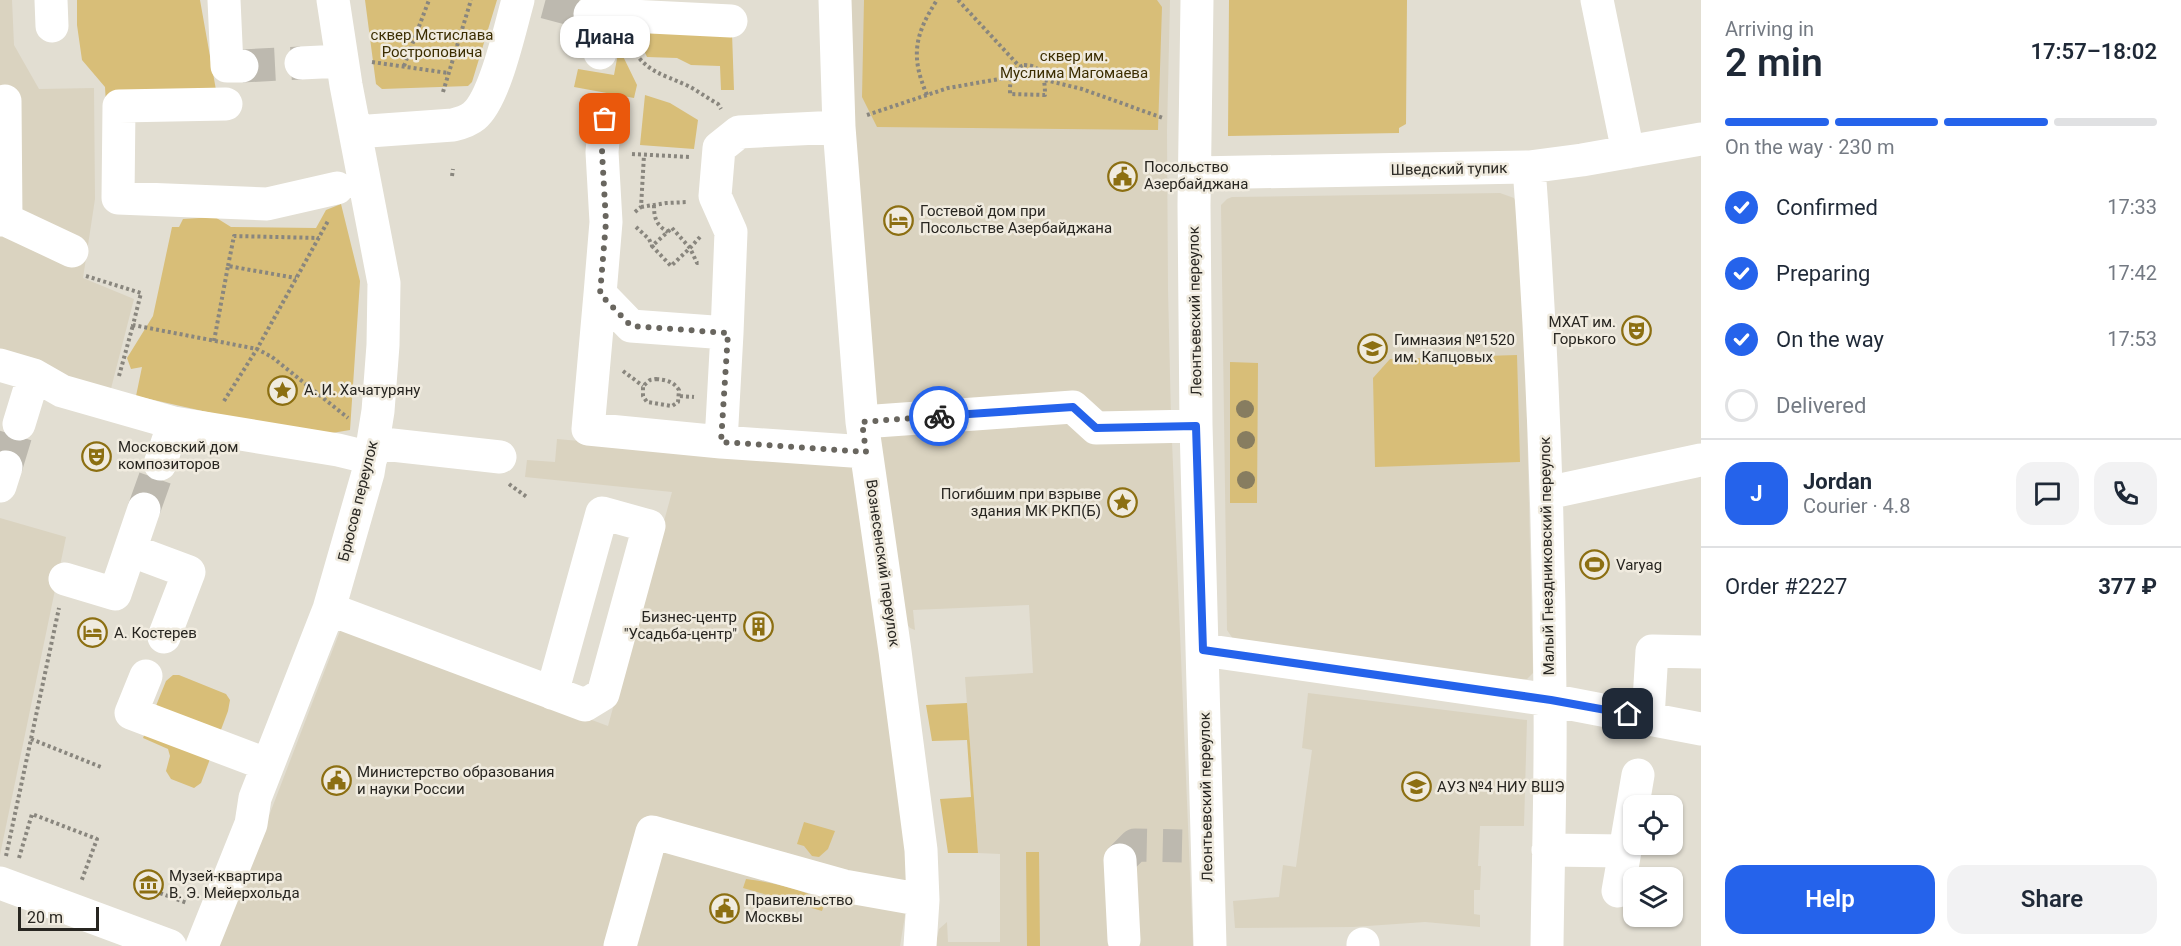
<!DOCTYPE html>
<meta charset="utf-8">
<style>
:root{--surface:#fff;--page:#f2f2f3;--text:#1f2937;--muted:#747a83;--line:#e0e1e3;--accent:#2563eb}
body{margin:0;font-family:Roboto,sans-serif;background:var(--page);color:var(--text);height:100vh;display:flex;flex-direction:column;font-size:22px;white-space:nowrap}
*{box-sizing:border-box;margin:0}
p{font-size:20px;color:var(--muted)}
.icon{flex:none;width:33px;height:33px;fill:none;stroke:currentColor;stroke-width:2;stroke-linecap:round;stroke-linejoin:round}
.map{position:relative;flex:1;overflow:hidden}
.drawer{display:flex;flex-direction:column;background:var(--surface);width:480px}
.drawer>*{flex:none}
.tools{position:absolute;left:1623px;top:795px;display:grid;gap:12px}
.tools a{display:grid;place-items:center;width:60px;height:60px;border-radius:12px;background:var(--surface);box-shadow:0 2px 4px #0004;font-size:30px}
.scale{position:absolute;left:18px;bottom:15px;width:81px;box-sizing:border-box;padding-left:6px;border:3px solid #282621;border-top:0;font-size:16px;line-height:21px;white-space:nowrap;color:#282621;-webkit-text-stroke:4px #f0ebdf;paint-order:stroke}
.pin{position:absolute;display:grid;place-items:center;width:51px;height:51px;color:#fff;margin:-26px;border-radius:12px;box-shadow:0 3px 9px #0006}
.courier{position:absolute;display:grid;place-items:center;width:60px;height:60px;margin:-30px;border:4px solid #2563eb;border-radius:50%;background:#fff;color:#222;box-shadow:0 2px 8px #0007}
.bubble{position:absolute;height:42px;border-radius:18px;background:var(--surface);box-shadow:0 2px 4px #0004;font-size:20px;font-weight:600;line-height:42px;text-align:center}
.summary em{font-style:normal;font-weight:600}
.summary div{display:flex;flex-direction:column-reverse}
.summary{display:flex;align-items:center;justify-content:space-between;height:102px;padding:0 24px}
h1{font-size:39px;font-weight:600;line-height:45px}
.bar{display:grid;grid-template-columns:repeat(4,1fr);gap:9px 6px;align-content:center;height:72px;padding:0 24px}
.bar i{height:8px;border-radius:4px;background:var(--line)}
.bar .active{background:var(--accent)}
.bar p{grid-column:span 4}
.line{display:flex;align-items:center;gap:15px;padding:0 24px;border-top:2px solid var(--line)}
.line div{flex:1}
.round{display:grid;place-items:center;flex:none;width:63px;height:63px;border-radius:18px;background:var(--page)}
ol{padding:0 24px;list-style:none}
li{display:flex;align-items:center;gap:18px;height:66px}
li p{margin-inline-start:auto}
li .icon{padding:6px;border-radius:50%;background:var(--accent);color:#fff;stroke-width:4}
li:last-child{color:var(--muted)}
li i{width:33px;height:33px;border:3px solid var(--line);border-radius:50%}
.button{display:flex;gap:12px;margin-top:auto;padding:12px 24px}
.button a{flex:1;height:69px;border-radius:18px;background:var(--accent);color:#fff;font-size:24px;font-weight:600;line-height:69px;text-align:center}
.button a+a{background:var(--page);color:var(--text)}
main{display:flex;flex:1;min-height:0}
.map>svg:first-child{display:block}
.built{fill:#dad3c0}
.green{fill:#d8be78}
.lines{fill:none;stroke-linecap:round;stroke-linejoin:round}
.minor-tunnel{stroke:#bdb9af;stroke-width:33;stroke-dasharray:33 16;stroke-linecap:butt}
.path{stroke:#89867e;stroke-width:4;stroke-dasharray:3 3;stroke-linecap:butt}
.minor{stroke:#fff;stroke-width:33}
.tree{fill:#877d60}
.done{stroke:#69665f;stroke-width:6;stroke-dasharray:0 10.8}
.route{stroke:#2563eb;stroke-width:8}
.labels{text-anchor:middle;stroke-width:5;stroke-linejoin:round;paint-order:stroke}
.park-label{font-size:15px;fill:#3c2e02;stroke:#f0ebdf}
.poi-label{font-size:15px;fill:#282621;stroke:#f0ebdf;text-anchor:start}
.street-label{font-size:15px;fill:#282621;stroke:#f0ebdf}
</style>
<main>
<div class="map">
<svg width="1701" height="946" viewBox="0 0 1701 946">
<rect width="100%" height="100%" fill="#e2ded2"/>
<path class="built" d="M 0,0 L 12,0 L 14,45 L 39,89 L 94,88 L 95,199 L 83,278 L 134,299 L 106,408 L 0,377 Z
M 850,0 L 1170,0 L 1167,131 L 1168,290 L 1171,417 L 1193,946 L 935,946 L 939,929 L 947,922 L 948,942 L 1000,942 L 1000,854 L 978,853 L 965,677 L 1033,673 L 1029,605 L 913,610 L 915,630 L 910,628 L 906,623 L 873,396 L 854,128 Z
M 1500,193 L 1514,198 L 1522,211 L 1533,673 L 1527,679 L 1522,680 L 1233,639 L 1227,630 L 1221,205 L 1227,199 L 1232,197 Z
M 557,439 L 852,465 L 911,844 L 909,891 L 900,946 L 219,946 L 343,623 L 491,682 L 608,726 L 672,492 L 525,477 L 527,460 L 555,462 Z
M 0,518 L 66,537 L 0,855 Z
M 1308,693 L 1527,720 L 1524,826 L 1480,826 L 1478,866 L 1481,866 L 1480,890 L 1474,890 L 1474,914 L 1480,915 L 1480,927 L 1425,922 L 1353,927 L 1235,928 L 1233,901 L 1279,897 L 1283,865 L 1296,867 L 1312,750 L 1302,748 Z"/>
<path class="green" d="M 77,0 L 200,0 L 216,90 L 106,104 L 105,87 L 82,60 L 77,25 Z
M 365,0 L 497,0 L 472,82 L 468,86 L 382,89 L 376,84 Z
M 864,0 L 1157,0 L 1162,7 L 1158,130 L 877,127 L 862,97 Z
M 1229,0 L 1407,0 L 1406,124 L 1399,128 L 1399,133 L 1228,136 Z
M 633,27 L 732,33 L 734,90 L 721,90 L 720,66 L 691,65 L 677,58 L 647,57 Z
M 619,48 L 637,85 L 634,98 L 574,87 L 578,69 L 614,75 Z
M 645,95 L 670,103 L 698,120 L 694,149 L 640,145 Z
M 341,204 L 360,281 L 350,430 L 314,436 L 136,396 L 142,367 L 131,369 L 127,358 L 153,316 L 172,227 L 179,227 L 183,219 L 215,217 L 231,227 L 316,228 L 326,210 Z
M 1517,355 L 1520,462 L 1375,467 L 1373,378 L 1390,359 Z
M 1230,362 L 1258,363 L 1257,503 L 1230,503 Z
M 173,675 L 179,675 L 226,694 L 230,700 L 228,711 L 201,783 L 194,788 L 171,779 L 166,771 L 170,756 L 168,749 L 143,738 L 166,681 Z
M 967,703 L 978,853 L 948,853 L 940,799 L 971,797 L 967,740 L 932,741 L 926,705 Z
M 804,822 L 835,831 L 828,849 L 819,857 L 812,856 L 804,846 L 797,844 Z
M 1026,852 L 1039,852 L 1040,946 L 1027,946 Z
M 746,879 C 774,883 800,888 825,902 L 822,911 L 743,888 Z"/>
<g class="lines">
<path class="minor-tunnel" d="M 545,2 L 590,14
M 242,66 L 301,63
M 6,467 L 19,424
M 144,509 L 160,464
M 1120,860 L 1135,845 L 1182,846"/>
<path class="path" d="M 958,0 L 1020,67
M 632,49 C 649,73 660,73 686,85 C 697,90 707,98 718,104 L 721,109
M 372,62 L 448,73
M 1024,65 C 1043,65 1045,79 1045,95 L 1010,94 C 1010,80 1010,70 1024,65 Z
M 404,66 L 429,0
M 1045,80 L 1082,89 L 1163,118
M 443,92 L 471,0
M 927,95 C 910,56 915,34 937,0
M 867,115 L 948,88 L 1011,77
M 632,154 L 690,157
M 452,176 L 453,169
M 654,205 C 654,218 656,225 668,232
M 641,207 L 666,203 L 688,202
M 635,212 L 641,207 L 644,155
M 636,227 L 649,239 L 652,246
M 672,228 L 690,248 L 671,266 L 652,246 Z
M 700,237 L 690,248 L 697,263 L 700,263
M 228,266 L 234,236 L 319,238
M 86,276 L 141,293 L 133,325 L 257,349 L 272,357 L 348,418
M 214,341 L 228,266 L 296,278
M 623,371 L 643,386
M 119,376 L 133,325
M 656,379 C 666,380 673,381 679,390 L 678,402 L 672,406 L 647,402 L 643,396 L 643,386 L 650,380 Z
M 680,396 L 694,397
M 224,401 L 257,349 L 328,221
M 509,484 L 527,497
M 31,739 L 101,767
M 6,856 L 59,608
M 19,858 L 32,814 L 97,839 L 81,882
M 160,893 L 187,903"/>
<path class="minor" d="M 51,0 L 52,26
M 224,0 L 227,66 L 242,66
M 835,0 L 839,127 L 862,422 L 895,651 L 921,850 L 923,900 L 920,946
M 1197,0 L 1194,205 L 1196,425 L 1210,946
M 1597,0 L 1628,152
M 590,14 L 731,21
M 600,53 L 609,16
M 301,63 L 342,61
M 226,104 L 119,106 L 118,198 L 267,204 L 337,188
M 605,119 L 602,152 L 606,222 L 600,294 L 631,326 L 727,333 L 721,442
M 355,132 L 453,125 C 461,123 468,121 474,116 C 495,99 510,28 518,0
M 1529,167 C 1542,343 1549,520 1550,697 C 1551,780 1548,863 1547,946
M 1195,173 L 1529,167 L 1582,160 L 1701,139
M 0,220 L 6,220 L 5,101
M 6,220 L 72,251
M 600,294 L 588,429 L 721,442 L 866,452
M 727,333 L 731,232 L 715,196 L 719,148 L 739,132 L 839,127
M 0,365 L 34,375 L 62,391 L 174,423 L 338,450 L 371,458
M 862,422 L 1073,407 L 1096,428 L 1196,426
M 19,424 L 34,375
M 374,443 L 500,457
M 160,464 L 174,423
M 0,486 L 6,467
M 1547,493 L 1701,460
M 144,509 L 130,550 L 189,572 L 164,637
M 65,579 L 115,594 L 130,550
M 329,609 L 585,705 L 603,694 L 649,526 L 602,513 L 552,693
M 1203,650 L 1550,700 L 1701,729
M 146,676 L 131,713 L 268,765
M 1648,718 L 1652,651 L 1701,652
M 1548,850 L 1625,851 L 1638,775
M 1120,860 L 1124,940
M 0,883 L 170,946
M 1618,891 L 1625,851
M 1363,944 L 1363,946
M 202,946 L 251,824 L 255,798 L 329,609 L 368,473 L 378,411 L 383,345 L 384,283 L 346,85 L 333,0
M 620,946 L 652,832 L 844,886 L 923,900"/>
</g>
<g class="tree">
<circle cx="1245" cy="409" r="9"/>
<circle cx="1246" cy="440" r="9"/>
<circle cx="1246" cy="480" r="9"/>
</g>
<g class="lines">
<path class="done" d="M 605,119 L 602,152 L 606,222 L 600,294 L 631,326 L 728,333 L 721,442 L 866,452 L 862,422 L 939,416"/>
<path class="route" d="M 939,416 L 1073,407 L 1096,428 L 1196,426 L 1203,650 L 1551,700 L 1628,714"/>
</g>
<defs>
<symbol id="civic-ring" viewBox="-11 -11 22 22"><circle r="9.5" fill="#f0ebdf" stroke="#8c6f12" stroke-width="1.5"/><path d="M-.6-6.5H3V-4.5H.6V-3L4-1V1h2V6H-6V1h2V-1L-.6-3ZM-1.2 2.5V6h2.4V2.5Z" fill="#8c6f12"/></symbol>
<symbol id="hotel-ring" viewBox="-11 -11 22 22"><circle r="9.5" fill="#f0ebdf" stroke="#8c6f12" stroke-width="1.5"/><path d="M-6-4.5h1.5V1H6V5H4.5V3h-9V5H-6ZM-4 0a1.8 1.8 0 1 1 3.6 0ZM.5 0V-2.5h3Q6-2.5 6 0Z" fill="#8c6f12"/></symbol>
<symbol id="theatre-ring" viewBox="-11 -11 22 22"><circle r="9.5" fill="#f0ebdf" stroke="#8c6f12" stroke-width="1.5"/><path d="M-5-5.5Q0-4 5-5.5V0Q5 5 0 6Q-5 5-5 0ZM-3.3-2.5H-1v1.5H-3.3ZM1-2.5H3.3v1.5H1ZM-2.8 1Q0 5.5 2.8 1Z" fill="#8c6f12"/></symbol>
<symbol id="school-ring" viewBox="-11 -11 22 22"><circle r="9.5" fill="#f0ebdf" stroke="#8c6f12" stroke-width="1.5"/><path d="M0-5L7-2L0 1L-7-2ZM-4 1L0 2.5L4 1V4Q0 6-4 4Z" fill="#8c6f12"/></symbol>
<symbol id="sight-ring" viewBox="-11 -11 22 22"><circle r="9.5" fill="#f0ebdf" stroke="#8c6f12" stroke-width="1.5"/><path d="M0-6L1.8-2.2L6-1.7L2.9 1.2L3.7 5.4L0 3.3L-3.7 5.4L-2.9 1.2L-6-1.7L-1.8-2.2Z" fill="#8c6f12"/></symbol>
<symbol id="stadium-ring" viewBox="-11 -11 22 22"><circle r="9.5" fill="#f0ebdf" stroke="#8c6f12" stroke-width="1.5"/><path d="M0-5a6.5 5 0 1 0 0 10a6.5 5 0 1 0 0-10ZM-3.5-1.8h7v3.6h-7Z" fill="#8c6f12"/></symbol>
<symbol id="building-ring" viewBox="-11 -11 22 22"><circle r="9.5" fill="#f0ebdf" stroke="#8c6f12" stroke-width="1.5"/><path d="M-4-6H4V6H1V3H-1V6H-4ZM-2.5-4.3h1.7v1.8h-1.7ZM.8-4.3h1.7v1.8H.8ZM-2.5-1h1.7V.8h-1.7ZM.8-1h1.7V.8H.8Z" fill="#8c6f12"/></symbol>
<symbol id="university-ring" viewBox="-11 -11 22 22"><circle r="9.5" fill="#f0ebdf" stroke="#8c6f12" stroke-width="1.5"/><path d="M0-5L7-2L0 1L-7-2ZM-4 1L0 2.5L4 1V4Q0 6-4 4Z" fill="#8c6f12"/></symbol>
<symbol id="museum-ring" viewBox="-11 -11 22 22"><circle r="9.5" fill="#f0ebdf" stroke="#8c6f12" stroke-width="1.5"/><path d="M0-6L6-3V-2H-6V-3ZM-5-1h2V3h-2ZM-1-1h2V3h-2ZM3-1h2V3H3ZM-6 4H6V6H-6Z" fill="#8c6f12"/></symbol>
</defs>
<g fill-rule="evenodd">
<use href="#civic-ring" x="1106" y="160" width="33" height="33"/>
<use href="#hotel-ring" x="882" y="204" width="33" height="33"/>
<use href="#theatre-ring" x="1620" y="314" width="33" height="33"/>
<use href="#school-ring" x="1356" y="332" width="33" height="33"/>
<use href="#sight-ring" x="266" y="374" width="33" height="33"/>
<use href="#theatre-ring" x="80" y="440" width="33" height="33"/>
<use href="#sight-ring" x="1106" y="486" width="33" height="33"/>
<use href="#stadium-ring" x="1578" y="548" width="33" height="33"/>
<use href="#building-ring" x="742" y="610" width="33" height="33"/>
<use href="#hotel-ring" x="76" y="616" width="33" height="33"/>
<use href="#civic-ring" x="320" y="764" width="33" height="33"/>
<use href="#university-ring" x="1400" y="770" width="33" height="33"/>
<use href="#museum-ring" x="132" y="868" width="33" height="33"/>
<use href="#civic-ring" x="708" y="892" width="33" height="33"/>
</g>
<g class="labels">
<g class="park-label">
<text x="432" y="40">сквер Мстислава<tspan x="432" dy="17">Ростроповича</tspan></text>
<text x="1074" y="61">сквер им.<tspan x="1074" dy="17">Муслима Магомаева</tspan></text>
</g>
<g class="poi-label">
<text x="1144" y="172">Посольство<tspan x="1144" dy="17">Азербайджана</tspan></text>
<text x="920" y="216">Гостевой дом при<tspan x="920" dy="17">Посольстве Азербайджана</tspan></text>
<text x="1616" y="327" text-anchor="end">МХАТ им.<tspan x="1616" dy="17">Горького</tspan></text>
<text x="1394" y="345">Гимназия №1520<tspan x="1394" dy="17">им. Капцовых</tspan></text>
<text x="304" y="395">А. И. Хачатуряну</text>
<text x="118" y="452">Московский дом<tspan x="118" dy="17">композиторов</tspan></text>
<text x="1101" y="499" text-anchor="end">Погибшим при взрыве<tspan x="1101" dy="17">здания МК РКП(Б)</tspan></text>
<text x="1616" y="570">Varyag</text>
<text x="737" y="622" text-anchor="end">Бизнес-центр<tspan x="737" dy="17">"Усадьба-центр"</tspan></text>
<text x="114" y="638">А. Костерев</text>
<text x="357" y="777">Министерство образования<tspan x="357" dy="17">и науки России</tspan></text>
<text x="1437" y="792">АУЗ №4 НИУ ВШЭ</text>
<text x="169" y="881">Музей-квартира<tspan x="169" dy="17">В. Э. Мейерхольда</tspan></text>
<text x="745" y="905">Правительство<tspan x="745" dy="17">Москвы</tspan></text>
</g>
<g class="street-label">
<text transform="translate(1449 169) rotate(-1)" y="5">Шведский тупик</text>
<text transform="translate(1195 311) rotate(-91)" y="5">Леонтьевский переулок</text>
<text transform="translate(358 501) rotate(-76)" y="5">Брюсов переулок</text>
<text transform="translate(1547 556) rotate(-91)" y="5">Малый Гнездниковский переулок</text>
<text transform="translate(883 563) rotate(82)" y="5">Вознесенский переулок</text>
<text transform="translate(1206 797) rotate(-91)" y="5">Леонтьевский переулок</text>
</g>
</g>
</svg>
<div class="tools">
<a><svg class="icon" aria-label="locate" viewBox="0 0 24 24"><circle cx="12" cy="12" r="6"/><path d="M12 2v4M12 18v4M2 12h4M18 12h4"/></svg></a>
<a><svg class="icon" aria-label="layers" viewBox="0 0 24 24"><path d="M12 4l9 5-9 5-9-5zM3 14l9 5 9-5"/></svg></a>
</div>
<div class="scale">20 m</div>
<div class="pin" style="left:605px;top:119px;background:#ea580c"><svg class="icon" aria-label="bag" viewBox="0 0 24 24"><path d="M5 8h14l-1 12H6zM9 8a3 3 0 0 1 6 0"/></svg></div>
<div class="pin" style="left:1628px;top:714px;background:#1f2937"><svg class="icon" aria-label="home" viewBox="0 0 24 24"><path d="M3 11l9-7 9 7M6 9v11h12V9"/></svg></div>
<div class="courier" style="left:939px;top:416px"><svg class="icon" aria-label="bike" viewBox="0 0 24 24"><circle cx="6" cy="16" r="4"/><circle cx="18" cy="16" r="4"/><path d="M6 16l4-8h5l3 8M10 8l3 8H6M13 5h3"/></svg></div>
<div class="bubble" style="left:560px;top:16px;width:90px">Диана</div>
</div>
<section class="drawer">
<div class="summary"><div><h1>2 min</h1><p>Arriving in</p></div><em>17:57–18:02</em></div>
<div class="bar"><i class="active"></i><i class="active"></i><i class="active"></i><i></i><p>On the way · 230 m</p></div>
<ol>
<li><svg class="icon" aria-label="check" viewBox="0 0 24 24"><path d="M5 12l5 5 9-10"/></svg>Confirmed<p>17:33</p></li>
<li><svg class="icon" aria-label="check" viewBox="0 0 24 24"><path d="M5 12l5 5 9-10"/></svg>Preparing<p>17:42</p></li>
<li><svg class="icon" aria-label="check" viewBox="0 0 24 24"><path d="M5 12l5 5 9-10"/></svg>On the way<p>17:53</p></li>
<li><i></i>Delivered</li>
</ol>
<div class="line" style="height:108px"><b class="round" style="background:var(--accent);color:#fff">J</b><div><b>Jordan</b><p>Courier · 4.8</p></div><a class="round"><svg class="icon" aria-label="chat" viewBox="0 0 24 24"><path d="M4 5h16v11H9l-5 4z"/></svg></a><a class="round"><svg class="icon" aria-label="phone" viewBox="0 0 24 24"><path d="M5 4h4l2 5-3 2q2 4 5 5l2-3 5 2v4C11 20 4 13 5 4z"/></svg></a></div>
<div class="line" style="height:78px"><div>Order #2227</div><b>377 ₽</b></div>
<div class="button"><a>Help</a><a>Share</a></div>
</section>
</main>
